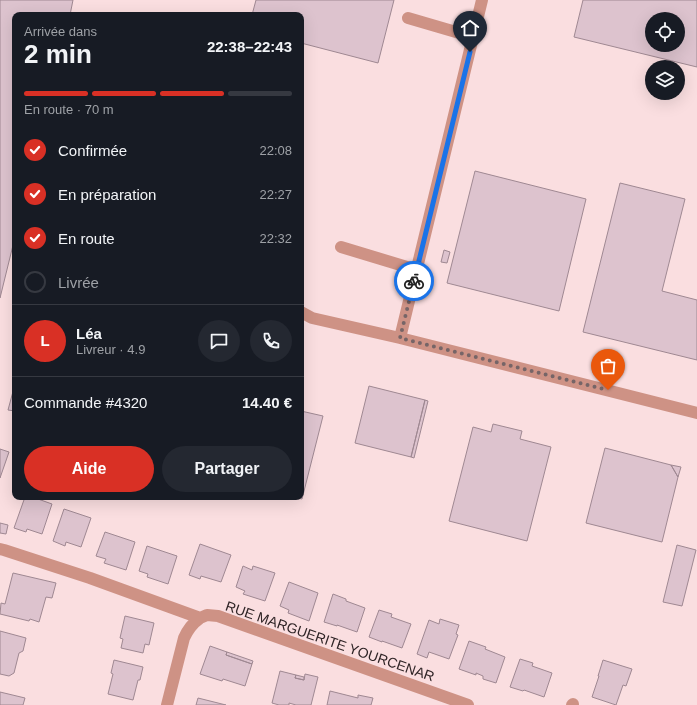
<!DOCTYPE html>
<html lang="fr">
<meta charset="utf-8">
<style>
:root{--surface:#171b24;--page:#242831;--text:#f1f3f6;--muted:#9ea1a6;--line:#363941;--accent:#d93025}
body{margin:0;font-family:Arial,sans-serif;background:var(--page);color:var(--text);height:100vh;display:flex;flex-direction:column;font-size:15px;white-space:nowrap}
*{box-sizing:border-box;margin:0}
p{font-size:13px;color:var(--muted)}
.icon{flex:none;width:22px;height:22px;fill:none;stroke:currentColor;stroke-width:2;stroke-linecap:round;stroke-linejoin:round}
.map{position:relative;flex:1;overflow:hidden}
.details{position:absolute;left:12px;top:12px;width:292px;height:488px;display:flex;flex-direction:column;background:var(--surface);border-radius:8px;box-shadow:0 4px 16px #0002}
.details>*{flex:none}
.buttons{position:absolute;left:645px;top:12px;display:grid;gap:8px}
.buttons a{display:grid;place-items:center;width:40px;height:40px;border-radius:50%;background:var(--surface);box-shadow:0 4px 16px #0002;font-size:20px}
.pin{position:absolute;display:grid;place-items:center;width:34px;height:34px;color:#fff;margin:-41px -17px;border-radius:50% 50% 50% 0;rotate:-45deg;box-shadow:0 0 4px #0007}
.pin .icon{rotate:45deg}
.courier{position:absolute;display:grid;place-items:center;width:40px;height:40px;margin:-20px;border:3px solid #1a73e8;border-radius:50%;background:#fff;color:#222;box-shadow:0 1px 5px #0007}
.overview em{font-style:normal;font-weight:600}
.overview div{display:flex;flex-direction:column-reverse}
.overview{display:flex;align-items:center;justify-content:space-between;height:68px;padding:0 12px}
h1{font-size:26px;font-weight:600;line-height:30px}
.bar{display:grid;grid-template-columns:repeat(4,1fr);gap:6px 4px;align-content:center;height:48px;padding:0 12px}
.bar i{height:5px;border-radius:3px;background:var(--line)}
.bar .active{background:var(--accent)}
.bar p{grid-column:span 4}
.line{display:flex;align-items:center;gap:10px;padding:0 12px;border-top:1px solid var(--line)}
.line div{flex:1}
.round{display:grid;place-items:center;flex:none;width:42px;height:42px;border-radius:21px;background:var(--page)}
ol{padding:0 12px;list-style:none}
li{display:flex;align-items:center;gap:12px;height:44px}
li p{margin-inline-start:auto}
li .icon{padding:4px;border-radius:50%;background:var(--accent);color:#fff;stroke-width:4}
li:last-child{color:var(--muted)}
li i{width:22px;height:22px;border:2px solid var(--line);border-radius:50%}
.button{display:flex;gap:8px;margin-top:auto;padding:8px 12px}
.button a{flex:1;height:46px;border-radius:24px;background:var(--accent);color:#fff;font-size:16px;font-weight:600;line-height:46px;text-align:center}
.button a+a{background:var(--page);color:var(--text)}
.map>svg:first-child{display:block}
.building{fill:#ddc3ce;stroke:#9f8892;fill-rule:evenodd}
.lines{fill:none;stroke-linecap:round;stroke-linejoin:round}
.minor{stroke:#ce9285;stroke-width:12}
.done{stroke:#766567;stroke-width:4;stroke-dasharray:0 7.2}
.route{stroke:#1a73e8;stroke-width:5}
.labels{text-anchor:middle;stroke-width:3;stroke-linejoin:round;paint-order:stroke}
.street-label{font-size:14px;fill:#2f2426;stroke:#fadee0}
</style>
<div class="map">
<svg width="697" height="705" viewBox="0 0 697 705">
<rect width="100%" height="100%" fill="#fadee0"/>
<path class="building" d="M 0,0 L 73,0 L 70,15 L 15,15 L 15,237 L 0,298 Z
M 256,0 L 394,0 L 378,63 L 301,43 L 301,15 L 252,15 Z
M 583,0 L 697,0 L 697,67 L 574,37 ZM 652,19 L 678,19 L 678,45 L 652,45 Z
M 475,171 L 586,199 L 559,311 L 447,283 Z
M 620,183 L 685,199 L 662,291 L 697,300 L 697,360 L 583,332 Z
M 444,250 L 450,252 L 447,263 L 441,262 Z
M 15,384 L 15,411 L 8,410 Z
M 369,386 L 425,400 L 411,457 L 355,443 Z
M 425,400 L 428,401 L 414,458 L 411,457 Z
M 301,411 L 323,416 L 302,499 L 292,497 L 301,497 Z
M 493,424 L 522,431 L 520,439 L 551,447 L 527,541 L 449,521 L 473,427 L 491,432 Z
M 605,448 L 671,465 L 678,477 L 662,542 L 586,523 Z
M 0,449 L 9,452 L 0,478 Z
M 671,465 L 681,467 L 678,477 Z
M 25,497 L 39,497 L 38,499 L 52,504 L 42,534 L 27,529 L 26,532 L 14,528 Z
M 64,509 L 91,518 L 81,547 L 66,542 L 65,546 L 53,541 Z
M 0,523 L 8,525 L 6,534 L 0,533 Z
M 105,532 L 135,542 L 126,570 L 104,563 L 106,559 L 96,556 Z
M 200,544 L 231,555 L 221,582 L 201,576 L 200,579 L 189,575 Z
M 677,545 L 696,550 L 682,606 L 663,602 Z
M 147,546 L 177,556 L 168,584 L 147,577 L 148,574 L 139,571 Z
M 243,566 L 252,570 L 253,566 L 275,573 L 265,601 L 243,594 L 245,591 L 236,587 Z
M 13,573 L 56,583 L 52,598 L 46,597 L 39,622 L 30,619 L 29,621 L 0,614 L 1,603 L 5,604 Z
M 289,582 L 318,593 L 309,621 L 288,613 L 289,610 L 280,606 Z
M 333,594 L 346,599 L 346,601 L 365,608 L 357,632 L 337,625 L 337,626 L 324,622 Z
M 379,610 L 392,614 L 391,617 L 411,624 L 402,648 L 382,641 L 382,642 L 369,637 Z
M 125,616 L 154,623 L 149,645 L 145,644 L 143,653 L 121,648 L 123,639 L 120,638 Z
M 440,619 L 459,625 L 456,634 L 458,635 L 449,659 L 429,652 L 427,658 L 417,654 L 429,620 L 439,624 Z
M 0,631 L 26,638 L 23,651 L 19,653 L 14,673 L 9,676 L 0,674 Z
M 469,641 L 486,647 L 485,649 L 505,657 L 496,683 L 483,679 L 483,676 L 476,673 L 476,675 L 459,669 Z
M 210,646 L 227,652 L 226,655 L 252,664 L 245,686 L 223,679 L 222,681 L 200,674 Z
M 227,652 L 253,661 L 252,664 L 226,655 Z
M 520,659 L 533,663 L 532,666 L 552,673 L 544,697 L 524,690 L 523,691 L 510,687 Z
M 114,660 L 143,667 L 140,680 L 138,680 L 133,700 L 108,694 L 113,674 L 111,673 Z
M 603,660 L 632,669 L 626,686 L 623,685 L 616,705 L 592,697 L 599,676 L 598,676 Z
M 280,671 L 296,675 L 295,678 L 304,680 L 305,674 L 318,677 L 311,705 L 296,705 L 289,703 L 289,705 L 279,705 L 272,703 Z
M 296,675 L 304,677 L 304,680 L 295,678 Z
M 330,691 L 358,698 L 358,695 L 373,698 L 371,705 L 327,705 Z
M 0,692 L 25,698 L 23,705 L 0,705 Z
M 198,698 L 226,705 L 196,705 Z"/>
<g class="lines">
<path class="minor" d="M 482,0 L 400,338 L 697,413
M 408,18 L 473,37
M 341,247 L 417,270
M 301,312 L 312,318 L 400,338
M 0,549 L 4,550 L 90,578 L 200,618 L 207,615 L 218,616 L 468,705
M 167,705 L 184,638 C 188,629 193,623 200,618
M 572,705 L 573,704"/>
</g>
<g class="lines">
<path class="done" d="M 414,281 L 400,338 L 608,390"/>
<path class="route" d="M 414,281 L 470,52"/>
</g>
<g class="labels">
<g class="street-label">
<text transform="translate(330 641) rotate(19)" y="5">RUE MARGUERITE YOURCENAR</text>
</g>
</g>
</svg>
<div class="buttons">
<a><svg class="icon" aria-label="locate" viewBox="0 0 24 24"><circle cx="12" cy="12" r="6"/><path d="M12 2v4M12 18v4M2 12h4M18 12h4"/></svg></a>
<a><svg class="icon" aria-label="layers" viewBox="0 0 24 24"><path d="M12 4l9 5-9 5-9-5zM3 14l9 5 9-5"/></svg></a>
</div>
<div class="pin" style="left:608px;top:390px;background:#ea580c"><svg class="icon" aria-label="bag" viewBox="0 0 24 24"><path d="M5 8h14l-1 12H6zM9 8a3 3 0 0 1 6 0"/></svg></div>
<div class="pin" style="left:470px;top:52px;background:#1f2937"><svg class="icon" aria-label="home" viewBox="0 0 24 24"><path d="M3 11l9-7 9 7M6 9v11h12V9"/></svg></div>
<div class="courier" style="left:414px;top:281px"><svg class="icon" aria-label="bike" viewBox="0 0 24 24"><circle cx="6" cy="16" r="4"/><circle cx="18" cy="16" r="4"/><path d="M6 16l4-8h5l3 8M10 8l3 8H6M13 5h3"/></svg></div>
<section class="details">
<div class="overview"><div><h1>2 min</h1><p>Arrivée dans</p></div><em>22:38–22:43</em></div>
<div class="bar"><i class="active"></i><i class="active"></i><i class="active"></i><i></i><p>En route · 70 m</p></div>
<ol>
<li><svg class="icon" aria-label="check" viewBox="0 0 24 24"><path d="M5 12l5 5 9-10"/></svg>Confirmée<p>22:08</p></li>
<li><svg class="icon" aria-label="check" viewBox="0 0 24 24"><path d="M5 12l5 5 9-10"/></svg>En préparation<p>22:27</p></li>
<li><svg class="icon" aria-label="check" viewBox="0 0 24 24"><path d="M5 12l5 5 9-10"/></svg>En route<p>22:32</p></li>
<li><i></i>Livrée</li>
</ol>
<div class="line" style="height:72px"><b class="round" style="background:var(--accent);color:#fff">L</b><div><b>Léa</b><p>Livreur · 4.9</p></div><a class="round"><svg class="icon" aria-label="chat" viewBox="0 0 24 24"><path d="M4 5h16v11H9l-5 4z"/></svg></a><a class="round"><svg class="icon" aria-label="phone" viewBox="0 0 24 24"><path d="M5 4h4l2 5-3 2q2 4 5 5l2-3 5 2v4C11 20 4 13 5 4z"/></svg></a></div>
<div class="line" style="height:52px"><div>Commande #4320</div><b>14.40 €</b></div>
<div class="button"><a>Aide</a><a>Partager</a></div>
</section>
</div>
